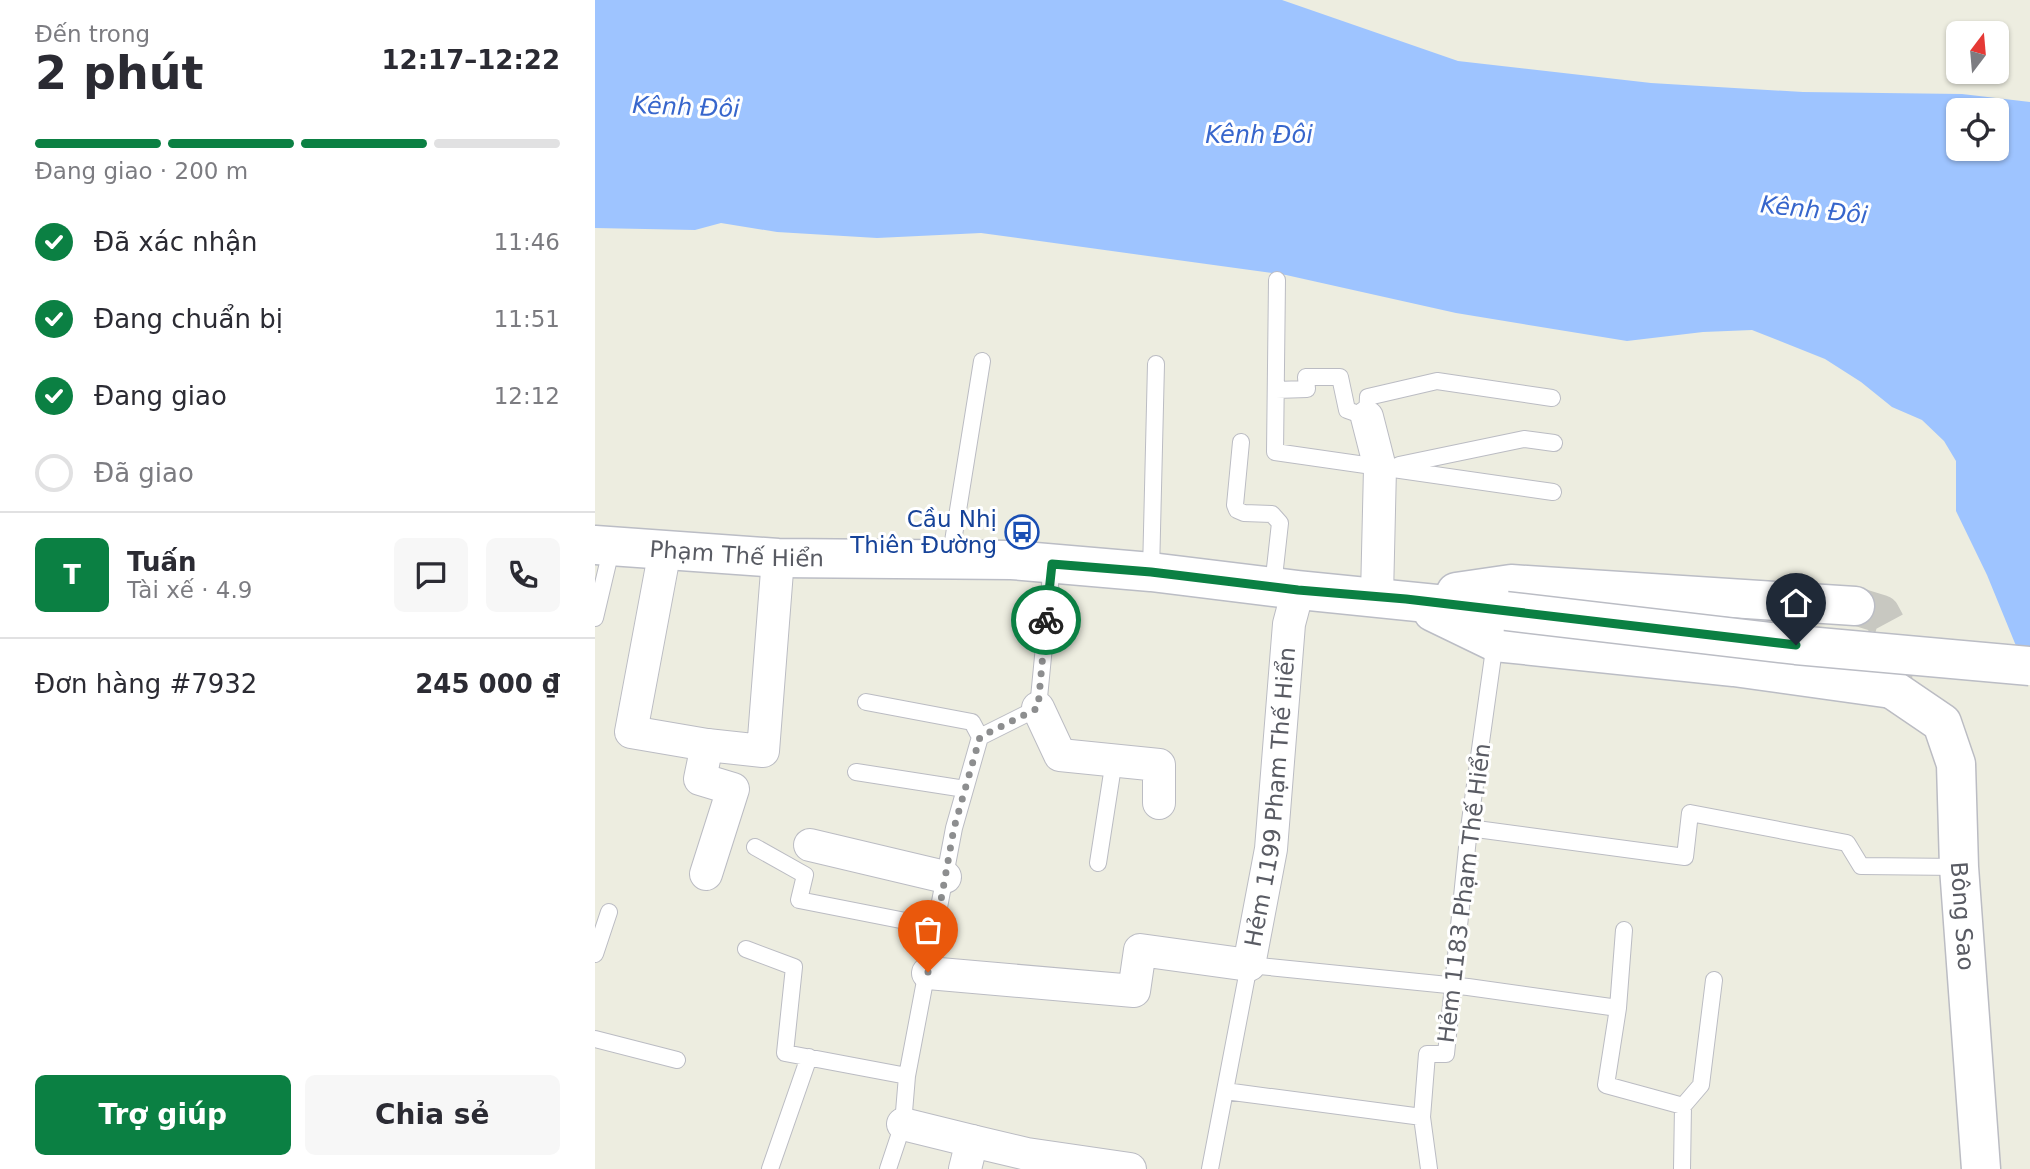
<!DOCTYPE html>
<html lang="vi">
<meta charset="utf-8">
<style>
:root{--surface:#fff;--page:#f7f7f7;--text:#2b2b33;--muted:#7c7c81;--line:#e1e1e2;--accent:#0b8043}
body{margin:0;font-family:"DejaVu Sans",sans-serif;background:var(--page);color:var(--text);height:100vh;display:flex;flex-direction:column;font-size:26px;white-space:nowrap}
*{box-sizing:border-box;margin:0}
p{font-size:23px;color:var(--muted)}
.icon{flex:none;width:38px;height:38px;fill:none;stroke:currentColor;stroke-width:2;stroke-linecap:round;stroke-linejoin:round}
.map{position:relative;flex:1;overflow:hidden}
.sheet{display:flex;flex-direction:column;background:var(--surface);width:595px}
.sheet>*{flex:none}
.needle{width:46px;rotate:16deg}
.buttons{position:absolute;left:1351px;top:21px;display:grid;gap:14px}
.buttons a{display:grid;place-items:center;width:63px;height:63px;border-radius:10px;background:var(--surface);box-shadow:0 2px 5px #0004;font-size:35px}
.pin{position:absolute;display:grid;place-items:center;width:60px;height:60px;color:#fff;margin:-72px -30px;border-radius:50% 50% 50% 0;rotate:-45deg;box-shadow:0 0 7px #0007}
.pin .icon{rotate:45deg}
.courier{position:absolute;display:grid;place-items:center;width:70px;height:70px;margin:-35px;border:5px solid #0b8043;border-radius:50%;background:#fff;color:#222;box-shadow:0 2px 9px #0007}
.headline em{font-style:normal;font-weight:800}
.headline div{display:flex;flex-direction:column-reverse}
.headline{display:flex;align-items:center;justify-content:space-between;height:119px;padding:0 35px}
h1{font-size:46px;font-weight:800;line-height:52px}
.bar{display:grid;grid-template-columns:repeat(4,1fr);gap:10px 7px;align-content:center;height:84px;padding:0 35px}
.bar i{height:9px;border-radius:5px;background:var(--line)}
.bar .current{background:var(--accent)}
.bar p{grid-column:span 4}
.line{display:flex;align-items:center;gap:18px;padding:0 35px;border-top:2px solid var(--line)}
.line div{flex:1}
.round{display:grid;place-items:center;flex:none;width:74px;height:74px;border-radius:10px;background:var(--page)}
ol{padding:0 35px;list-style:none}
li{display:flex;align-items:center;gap:21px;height:77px}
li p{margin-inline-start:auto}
li .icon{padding:7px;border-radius:50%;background:var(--accent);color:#fff;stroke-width:4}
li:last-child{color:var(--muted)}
li i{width:38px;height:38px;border:4px solid var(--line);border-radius:50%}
.button{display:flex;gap:14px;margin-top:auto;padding:14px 35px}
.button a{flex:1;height:80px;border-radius:10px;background:var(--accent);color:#fff;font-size:28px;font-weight:800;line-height:80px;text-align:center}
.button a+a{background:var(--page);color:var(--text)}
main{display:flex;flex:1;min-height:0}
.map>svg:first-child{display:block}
.water{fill:#9ec4ff;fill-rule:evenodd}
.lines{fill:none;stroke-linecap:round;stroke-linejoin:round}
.secondary-tunnel{stroke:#c8c8c1;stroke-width:38;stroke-dasharray:38 19;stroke-linecap:butt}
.service-casing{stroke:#bbbcc3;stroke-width:18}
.minor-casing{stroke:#bbbcc3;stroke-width:34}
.tertiary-casing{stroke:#bbbcc3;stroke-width:41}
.secondary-casing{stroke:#bbbdc5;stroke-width:41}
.service{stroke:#fff;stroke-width:16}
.minor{stroke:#fff;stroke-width:32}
.tertiary{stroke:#fff;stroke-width:38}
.secondary{stroke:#fff;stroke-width:38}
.secondary-bridge-casing{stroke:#bbbdc5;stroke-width:41;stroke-linecap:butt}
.secondary-bridge{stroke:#fff;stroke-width:38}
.done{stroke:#8d8e8f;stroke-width:7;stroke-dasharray:0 12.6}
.route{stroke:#0b8043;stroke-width:9}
.labels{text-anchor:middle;stroke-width:6;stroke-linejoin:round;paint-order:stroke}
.transit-label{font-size:23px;fill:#164399;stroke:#fff;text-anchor:end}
.street-label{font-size:23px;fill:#595b63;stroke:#fff}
.water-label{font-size:24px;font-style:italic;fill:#3766cc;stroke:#fff}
</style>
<main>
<section class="sheet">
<div class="headline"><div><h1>2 phút</h1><p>Đến trong</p></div><em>12:17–12:22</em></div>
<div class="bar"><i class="current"></i><i class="current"></i><i class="current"></i><i></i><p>Đang giao · 200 m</p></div>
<ol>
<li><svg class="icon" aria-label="check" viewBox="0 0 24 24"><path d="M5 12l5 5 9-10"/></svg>Đã xác nhận<p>11:46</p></li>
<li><svg class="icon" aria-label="check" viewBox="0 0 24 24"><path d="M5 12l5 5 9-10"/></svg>Đang chuẩn bị<p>11:51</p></li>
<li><svg class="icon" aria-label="check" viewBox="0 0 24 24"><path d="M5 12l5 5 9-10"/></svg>Đang giao<p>12:12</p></li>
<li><i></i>Đã giao</li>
</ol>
<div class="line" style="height:126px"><b class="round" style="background:var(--accent);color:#fff">T</b><div><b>Tuấn</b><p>Tài xế · 4.9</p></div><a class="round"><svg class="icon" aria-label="chat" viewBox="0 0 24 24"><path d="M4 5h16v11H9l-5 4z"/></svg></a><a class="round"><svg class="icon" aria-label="phone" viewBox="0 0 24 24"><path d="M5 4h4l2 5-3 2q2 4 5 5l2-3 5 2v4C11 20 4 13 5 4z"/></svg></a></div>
<div class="line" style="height:91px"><div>Đơn hàng #7932</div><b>245 000 ₫</b></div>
<div class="button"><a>Trợ giúp</a><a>Chia sẻ</a></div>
</section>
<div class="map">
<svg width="1435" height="1169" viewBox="0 0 1435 1169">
<rect width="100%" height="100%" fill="#edede0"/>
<path class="water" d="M 0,0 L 687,0 L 863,61 L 1056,83 L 1208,92 L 1367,94 L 1435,102 L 1435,680 L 1392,575 L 1361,511 L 1361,461 L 1349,441 L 1327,420 L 1297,407 L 1266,382 L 1230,359 L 1157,330 L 1108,332 L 1032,341 L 861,313 L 691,275 L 386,233 L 282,238 L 182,232 L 126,223 L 100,230 L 0,228 ZM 1363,110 L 1402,110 L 1402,149 L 1363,149 Z"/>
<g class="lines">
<path class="secondary-tunnel" d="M 1260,606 L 1286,614 L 1300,640 L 1298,684"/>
<defs>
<path id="service" d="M 682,280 L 680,452 L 958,492
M 681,390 L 712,389 L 711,377 L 745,377 L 752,410 L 772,417 L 773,397 L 842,381 L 957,398
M 646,442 L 640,505 L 642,510 L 649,513 L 677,514 L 685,523 L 678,586
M 804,465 L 929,439 L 959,443
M 355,560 L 387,361
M 556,572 L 561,364
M 0,618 L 17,546
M 271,702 L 377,722 L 385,737
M 261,772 L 370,789
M 874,828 L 1090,857 L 1095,813 L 1252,843 L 1266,866 L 1364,867
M 160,847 L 210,875 L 204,900 L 341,927
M 503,863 L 519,760
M 151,949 L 199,967 L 190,1053 L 312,1076
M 0,954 L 14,912
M 1023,1008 L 1029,930
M 0,1039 L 82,1060
M 630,1091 L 827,1117
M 1088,1106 L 1106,1085 L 1119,980
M 175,1169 L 214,1057
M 293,1169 L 308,1124 L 312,1076 L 359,828 L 385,737 L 443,708 L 457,564
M 615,1169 L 654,965 L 873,987 L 1023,1008 L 1011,1085 L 1088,1106 L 1087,1169
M 834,1169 L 827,1117 L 832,1054 L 851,1054 L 874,828 L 900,642"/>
<g id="minor">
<path d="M 772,417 L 785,468 L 782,596"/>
<path d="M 70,550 L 36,732 L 112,745 L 105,779 L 138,789 L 111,874"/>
<path d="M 443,708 L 465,755 L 564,765 L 564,803"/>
<path d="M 112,745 L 168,751 L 183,558"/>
<path d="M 215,845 L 350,877"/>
<path id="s1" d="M 333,973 L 539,991 L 545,950 L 654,965 L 676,849 L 694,624 L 703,590"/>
<path d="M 308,1124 L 377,1141 L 370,1169"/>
<path d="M 377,1141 L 432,1154 L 535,1169"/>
</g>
<g id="tertiary">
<path id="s2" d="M 1297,689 L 1347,723 L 1361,764 L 1364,867 L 1386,1169"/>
</g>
<g id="secondary">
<path id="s3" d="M 0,545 L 183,558 L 417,560 L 556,572 L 703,590 L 911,611"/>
<path d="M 861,592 L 916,584 L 1260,606"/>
<path d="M 838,612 L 900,642 L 1139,667 L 1297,689"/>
</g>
</defs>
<use href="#service" class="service-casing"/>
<use href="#minor" class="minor-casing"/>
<use href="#tertiary" class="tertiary-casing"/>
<use href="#secondary" class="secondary-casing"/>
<use href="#service" class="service"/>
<use href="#minor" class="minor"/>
<use href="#tertiary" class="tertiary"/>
<use href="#secondary" class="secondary"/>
<defs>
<path id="secondary-bridge" d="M 911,611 L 1201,645 L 1435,666"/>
</defs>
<use href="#secondary-bridge" class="secondary-bridge-casing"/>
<use href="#secondary-bridge" class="secondary-bridge"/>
</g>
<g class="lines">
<path class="done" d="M 333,972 L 359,828 L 385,737 L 443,708 L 451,620"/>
<path class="route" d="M 451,620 L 457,564 L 556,572 L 703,590 L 811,599 L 1201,645"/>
</g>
<defs>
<symbol id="bus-ring" viewBox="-11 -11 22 22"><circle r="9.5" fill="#fff" stroke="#1a4fb4" stroke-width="1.5"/><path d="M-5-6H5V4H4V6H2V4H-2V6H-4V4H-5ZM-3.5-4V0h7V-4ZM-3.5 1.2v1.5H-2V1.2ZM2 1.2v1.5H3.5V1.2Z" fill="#1a4fb4"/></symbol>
</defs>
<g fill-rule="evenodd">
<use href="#bus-ring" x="408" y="513" width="38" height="38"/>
</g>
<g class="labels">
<g class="transit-label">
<text x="402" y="527">Cầu Nhị<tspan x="402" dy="26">Thiên Đường</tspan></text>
</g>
<g class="street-label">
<text dy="8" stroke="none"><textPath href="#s3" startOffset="142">Phạm Thế Hiển</textPath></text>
<text dy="8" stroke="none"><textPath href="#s1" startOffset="528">Hẻm 1199 Phạm Thế Hiển</textPath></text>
<text transform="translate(869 893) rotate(-83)" y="8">Hẻm 1183 Phạm Thế Hiển</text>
<text dy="8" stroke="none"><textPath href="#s2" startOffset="256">Bông Sao</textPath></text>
</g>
<g class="water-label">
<text transform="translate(91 107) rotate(2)" y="8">Kênh Đôi</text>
<text x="664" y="143">Kênh Đôi</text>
<text transform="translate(1219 210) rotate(6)" y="8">Kênh Đôi</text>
</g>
</g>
</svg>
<div class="buttons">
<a><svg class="needle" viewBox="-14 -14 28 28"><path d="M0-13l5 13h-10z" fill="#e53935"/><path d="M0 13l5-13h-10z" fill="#7c7c81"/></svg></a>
<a><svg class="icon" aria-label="locate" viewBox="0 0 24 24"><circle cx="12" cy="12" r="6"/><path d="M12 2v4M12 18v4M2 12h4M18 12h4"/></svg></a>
</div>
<div class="pin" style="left:333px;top:972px;background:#ea580c"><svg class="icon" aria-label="bag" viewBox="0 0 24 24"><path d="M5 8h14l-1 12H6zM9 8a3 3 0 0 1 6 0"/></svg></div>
<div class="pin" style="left:1201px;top:645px;background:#1f2937"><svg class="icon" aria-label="home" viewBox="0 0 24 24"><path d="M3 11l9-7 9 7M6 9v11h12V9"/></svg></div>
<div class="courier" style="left:451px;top:620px"><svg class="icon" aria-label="bike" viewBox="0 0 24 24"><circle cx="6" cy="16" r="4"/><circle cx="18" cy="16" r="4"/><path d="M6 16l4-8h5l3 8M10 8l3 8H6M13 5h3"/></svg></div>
</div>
</main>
